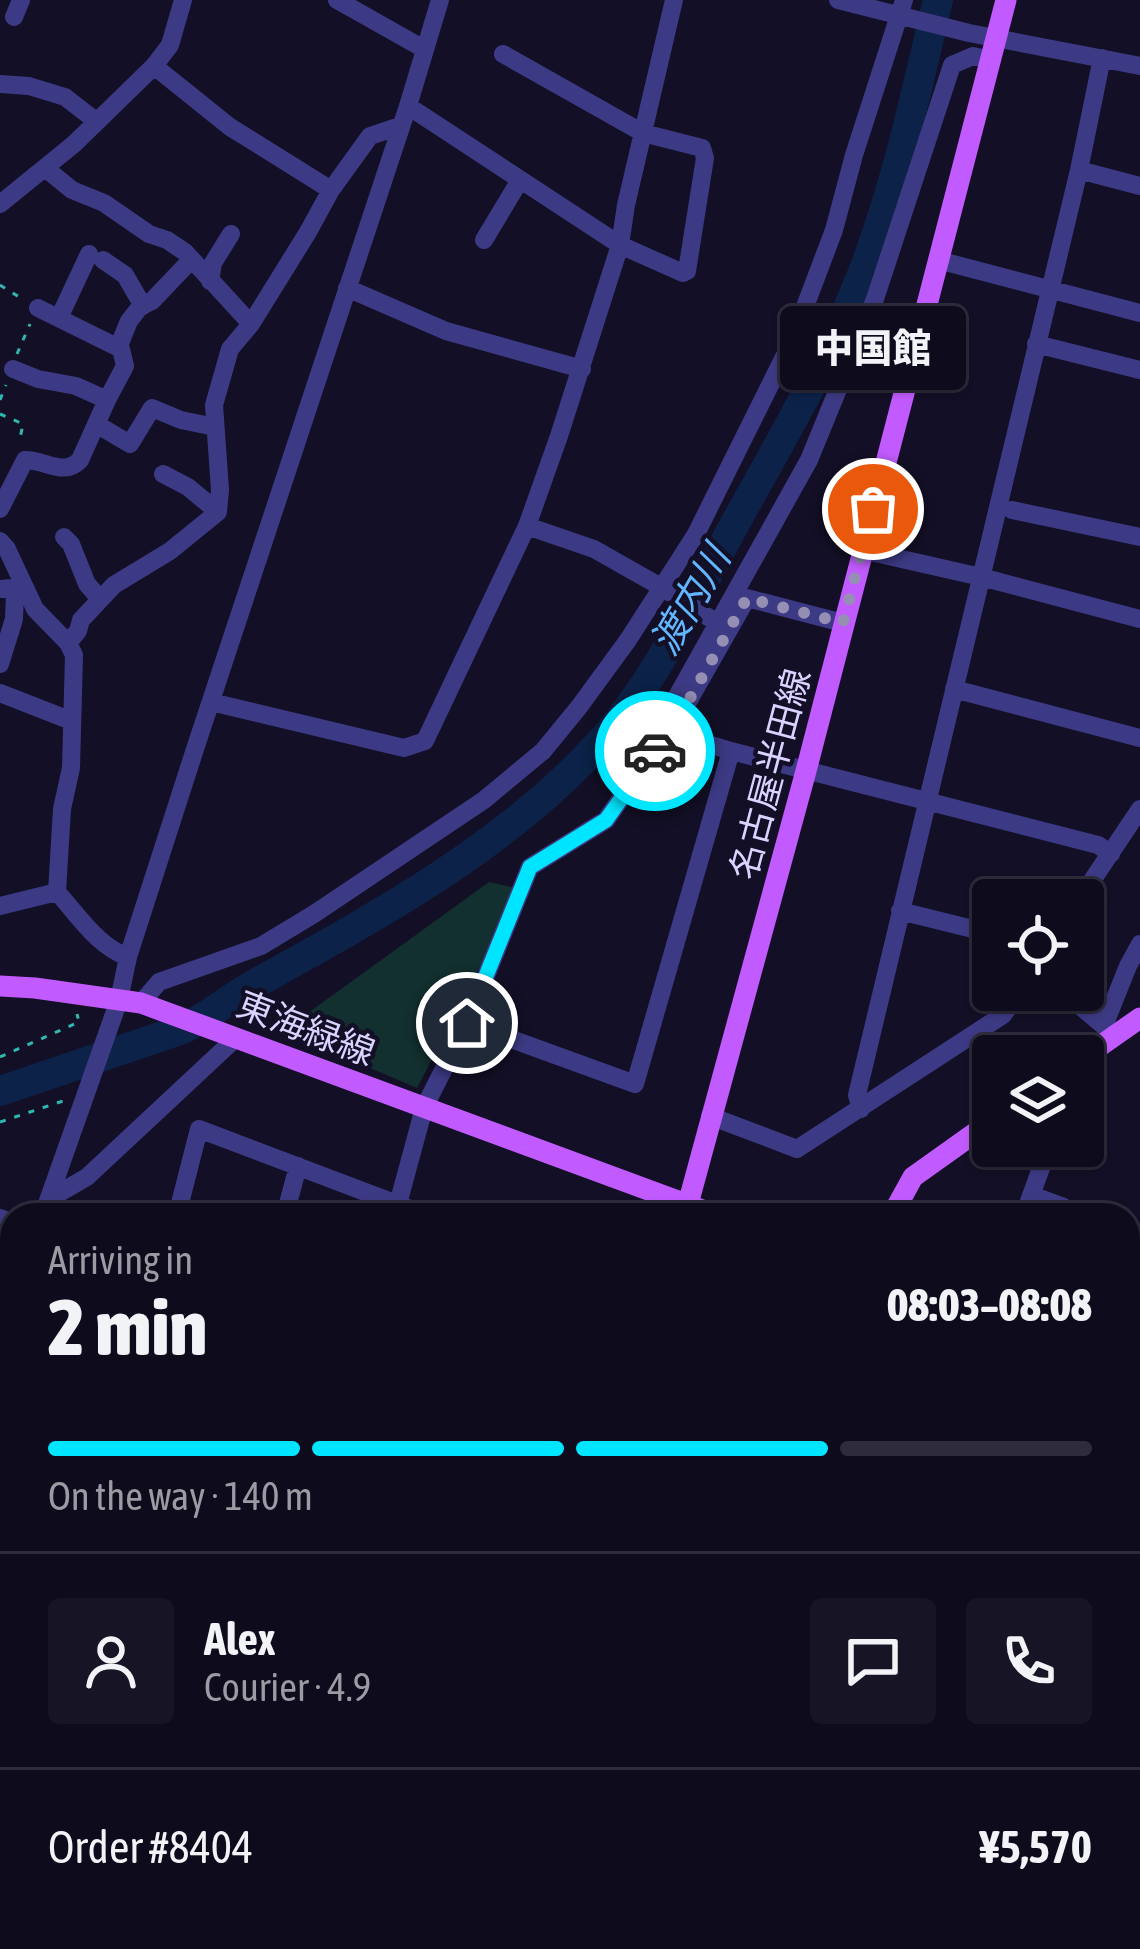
<!DOCTYPE html>
<meta charset="utf-8">
<style>
:root{--surface:#0e0b1c;--page:#171425;--text:#f1f3f6;--muted:#9b9ba3;--line:#2e2b3b;--accent:#00e5ff}
body{margin:0;font-family:"Asap Condensed","Noto Sans JP",sans-serif;background:var(--page);color:var(--text);height:100vh;display:flex;flex-direction:column;font-size:45px;white-space:nowrap}
*{box-sizing:border-box;margin:0}
p{font-size:39px;color:var(--muted)}
.icon{flex:none;width:66px;height:66px;fill:none;stroke:currentColor;stroke-width:2;stroke-linecap:round;stroke-linejoin:round}
.map{position:relative;flex:1;overflow:hidden}
.sheet{position:absolute;left:0px;top:1203px;width:1140px;height:747px;display:flex;flex-direction:column;background:var(--surface);border-radius:36px 36px 0 0;box-shadow:0 3px 9px #0004,0 0 0 3px var(--line)}
.sheet>*{flex:none}
.fabs{position:absolute;left:972px;top:879px;display:grid;gap:24px}
.fabs a{display:grid;place-items:center;width:132px;height:132px;border-radius:12px;background:var(--surface);box-shadow:0 3px 9px #0004,0 0 0 3px var(--line);font-size:60px}
.pin{position:absolute;display:grid;place-items:center;width:102px;height:102px;color:#fff;margin:-51px;border:6px solid #fff;border-radius:50%;box-shadow:0 3px 12px #0007}
.courier{position:absolute;display:grid;place-items:center;width:120px;height:120px;margin:-60px;border:9px solid #00e5ff;border-radius:50%;background:#fff;color:#222;box-shadow:0 3px 15px #0007}
.bubble{position:absolute;height:84px;border-radius:12px;background:var(--surface);box-shadow:0 3px 9px #0004,0 0 0 3px var(--line);font-size:39px;font-weight:800;line-height:84px;text-align:center}
.overview em{font-style:normal;font-weight:800}
.overview div{display:flex;flex-direction:column-reverse}
.overview{display:flex;align-items:center;justify-content:space-between;height:204px;padding:0 48px}
h1{font-size:78px;font-weight:800;line-height:90px}
.bar{display:grid;grid-template-columns:repeat(4,1fr);gap:18px 12px;align-content:center;height:144px;padding:0 48px}
.bar i{height:15px;border-radius:9px;background:var(--line)}
.bar .active{background:var(--accent)}
.bar p{grid-column:span 4}
.line{display:flex;align-items:center;gap:30px;padding:0 48px;border-top:3px solid var(--line)}
.line div{flex:1}
.round{display:grid;place-items:center;flex:none;width:126px;height:126px;border-radius:12px;background:var(--page)}
.map>svg:first-child{display:block}
.green{fill:#12302f}
.lines{fill:none;stroke-linecap:round;stroke-linejoin:round}
.river{stroke:#0c2248;stroke-width:30}
.path{stroke:#2fb8b0;stroke-width:3;stroke-dasharray:6 9;stroke-linecap:butt}
.minor{stroke:#3d3a85;stroke-width:18}
.major{stroke:#c25bff;stroke-width:21}
.done{stroke:#948fb3;stroke-width:12;stroke-dasharray:0 21.6}
.route{stroke:#00e5ff;stroke-width:15}
.labels{text-anchor:middle;stroke-width:9;stroke-linejoin:round;paint-order:stroke}
.street-label{font-size:36px;fill:#d9d4ff;stroke:#130f26}
.water-label{font-size:39px;font-style:italic;fill:#62b6ff;stroke:#130f26}
</style>
<div class="map">
<svg width="1140" height="1949" viewBox="0 0 1140 1949">
<rect width="100%" height="100%" fill="#130f26"/>
<path class="green" d="M 489,882 L 520,889 L 417,1088 L 283,1031 Z"/>
<g class="lines">
<path class="river" d="M 0,1091 L 183,1029 C 211,1015 233,995 260,981 C 379,915 502,848 595,748 C 651,689 688,611 726,540 C 775,450 830,360 866,264 C 898,179 917,88 938,0"/>
<path class="path" d="M 0,285 L 24,300
M 17,354 L 30,324
M 0,400 L 6,385
M 0,414 L 23,424 L 19,443
M 0,1057 L 79,1022 L 77,1014
M 0,1122 L 66,1100
M 1128,1464 L 1140,1465
M 1131,1488 L 1134,1453"/>
<path class="minor" d="M 337,0 L 424,49
M 838,0 L 969,33 L 1140,66
M 14,17 L 21,0
M 154,66 L 230,127 L 331,190
M 0,84 L 29,86 L 65,97 L 96,121
M 408,106 L 620,245 L 683,273 L 687,271 L 705,158 L 702,148 L 643,133 L 503,54
M 45,168 L 72,190 L 104,203 L 149,234 L 167,240 L 185,252 L 251,324
M 1079,170 L 1140,186
M 0,204 L 74,144 L 154,66 L 170,45 L 183,0
M 484,240 L 520,180
M 103,260 L 125,275 L 143,306
M 938,260 L 1140,313
M 210,281 L 213,263 L 231,234
M 347,288 L 446,331 L 582,369
M 38,308 L 121,349 L 125,366 L 107,400
M 59,318 L 89,254
M 1036,344 L 1140,370
M 118,348 L 129,321 L 140,307 L 152,301 L 190,261
M 96,424 L 130,444 L 152,408 L 181,420 L 215,427
M 163,474 L 188,487 L 218,512
M 0,509 L 25,460 C 46,460 64,477 80,460 L 107,400 L 76,386 L 38,379 L 13,369
M 1012,510 L 1140,537
M 527,526 L 594,549 L 661,587 L 719,624
M 64,537 L 71,544 L 87,584 L 100,599
M 0,541 L 7,549 L 35,609 L 68,643 L 74,655 L 71,768 L 62,809 L 57,892 C 78,915 98,947 128,957
M 862,550 L 981,577 L 1140,619
M 0,589 L 12,588 L 15,592 L 14,619 L 0,664
M 68,643 L 78,631 L 81,620 L 114,585 L 170,551 L 218,512 L 220,490 L 214,405 L 230,349 L 251,324 L 308,232 L 331,190 L 370,136 L 400,126
M 954,689 L 1140,738
M 0,693 L 64,718 L 72,718
M 211,702 L 404,748 L 425,741 L 527,526 L 559,436 L 620,245 L 626,205 L 674,0
M 685,707 L 675,700 L 809,460 L 875,299 L 952,65 L 973,56 L 991,60
M 669,732 L 731,751 L 1098,845 L 1111,854
M 1079,900 L 1140,809
M 0,906 L 57,892
M 900,911 L 993,934
M 1061,990 L 1104,1026 L 1108,1035
M 141,1003 L 159,982 L 261,946 L 314,914 L 484,800 L 543,751 L 579,707 L 628,640 L 696,534 L 792,341 L 834,230 L 854,155 L 904,0
M 467,1023 L 635,1084 L 731,751
M 1104,1026 L 1128,966 L 1140,944
M 861,1109 L 857,1095 L 1079,170 L 1102,58
M 710,1116 L 797,1149 L 1003,1015 L 1021,990
M 1031,1195 L 1064,1207 L 1062,1215
M 49,1199 L 87,1177 L 237,1037
M 43,1215 L 119,1000 L 128,957 L 195,749 L 408,106 L 440,0
M 177,1215 L 199,1129 L 426,1215
M 285,1215 L 298,1166
M 395,1215 L 424,1108 L 467,1023 L 530,867 L 606,820 L 685,707 L 747,598 L 843,623
M 1024,1215 L 1049,1146
M 0,1218 L 12,1222
M 1128,1242 L 1140,1237
M 1128,1316 L 1140,1321
M 0,1343 L 12,1307
M 0,1403 L 12,1406
M 0,1661 L 12,1664
M 1128,1683 L 1140,1683
M 0,1766 L 12,1730
M 0,1794 L 12,1797
M 1128,1834 L 1140,1843
M 0,1911 L 12,1914
M 109,1938 L 154,1949
M 1106,1938 L 1119,1943
M 766,1941 L 792,1949
M 203,1949 L 206,1938
M 340,1949 L 343,1938
M 650,1949 L 653,1938
M 875,1949 L 878,1938"/>
<path class="major" d="M 0,986 L 35,988 L 141,1003 L 716,1215
M 1083,1058 L 1140,1018
M 685,1215 L 806,771 L 1006,0
M 892,1215 L 913,1177 L 993,1120
M 499,1949 L 502,1938"/>
</g>
<g class="lines">
<path class="done" d="M 655,751 L 685,707 L 747,598 L 843,623 L 873,509"/>
<path class="route" d="M 467,1023 L 530,867 L 606,820 L 655,751"/>
</g>
<g class="labels">
<g class="street-label">
<text transform="translate(770 774) rotate(-75)" y="13">名古屋半田線</text>
<text transform="translate(306 1028) rotate(21)" y="13">東海緑線</text>
</g>
<g class="water-label">
<text transform="translate(690 600) rotate(-60)" y="14">渡内川</text>
</g>
</g>
</svg>
<div class="fabs">
<a><svg class="icon" aria-label="locate" viewBox="0 0 24 24"><circle cx="12" cy="12" r="6"/><path d="M12 2v4M12 18v4M2 12h4M18 12h4"/></svg></a>
<a><svg class="icon" aria-label="layers" viewBox="0 0 24 24"><path d="M12 4l9 5-9 5-9-5zM3 14l9 5 9-5"/></svg></a>
</div>
<div class="pin" style="left:873px;top:509px;background:#ea580c"><svg class="icon" aria-label="bag" viewBox="0 0 24 24"><path d="M5 8h14l-1 12H6zM9 8a3 3 0 0 1 6 0"/></svg></div>
<div class="pin" style="left:467px;top:1023px;background:#1f2937"><svg class="icon" aria-label="home" viewBox="0 0 24 24"><path d="M3 11l9-7 9 7M6 9v11h12V9"/></svg></div>
<div class="courier" style="left:655px;top:751px"><svg class="icon" aria-label="car" viewBox="0 0 24 24"><path d="M5 17H2v-5l4-1 3-4h7l3 4 3 1v5h-3M9 17h6M6 11h13"/><circle cx="7" cy="17" r="2"/><circle cx="17" cy="17" r="2"/></svg></div>
<div class="bubble" style="left:780px;top:306px;width:186px">中国館</div>
<section class="sheet">
<div class="overview"><div><h1>2 min</h1><p>Arriving in</p></div><em>08:03–08:08</em></div>
<div class="bar"><i class="active"></i><i class="active"></i><i class="active"></i><i></i><p>On the way · 140 m</p></div>
<div class="line" style="height:216px"><a class="round"><svg class="icon" aria-label="person" viewBox="0 0 24 24"><circle cx="12" cy="8" r="4"/><path d="M4 21q1-7 8-7t8 7"/></svg></a><div><b>Alex</b><p>Courier · 4.9</p></div><a class="round"><svg class="icon" aria-label="chat" viewBox="0 0 24 24"><path d="M4 5h16v11H9l-5 4z"/></svg></a><a class="round"><svg class="icon" aria-label="phone" viewBox="0 0 24 24"><path d="M5 4h4l2 5-3 2q2 4 5 5l2-3 5 2v4C11 20 4 13 5 4z"/></svg></a></div>
<div class="line" style="height:156px"><div>Order #8404</div><b>¥5,570</b></div>
</section>
</div>
